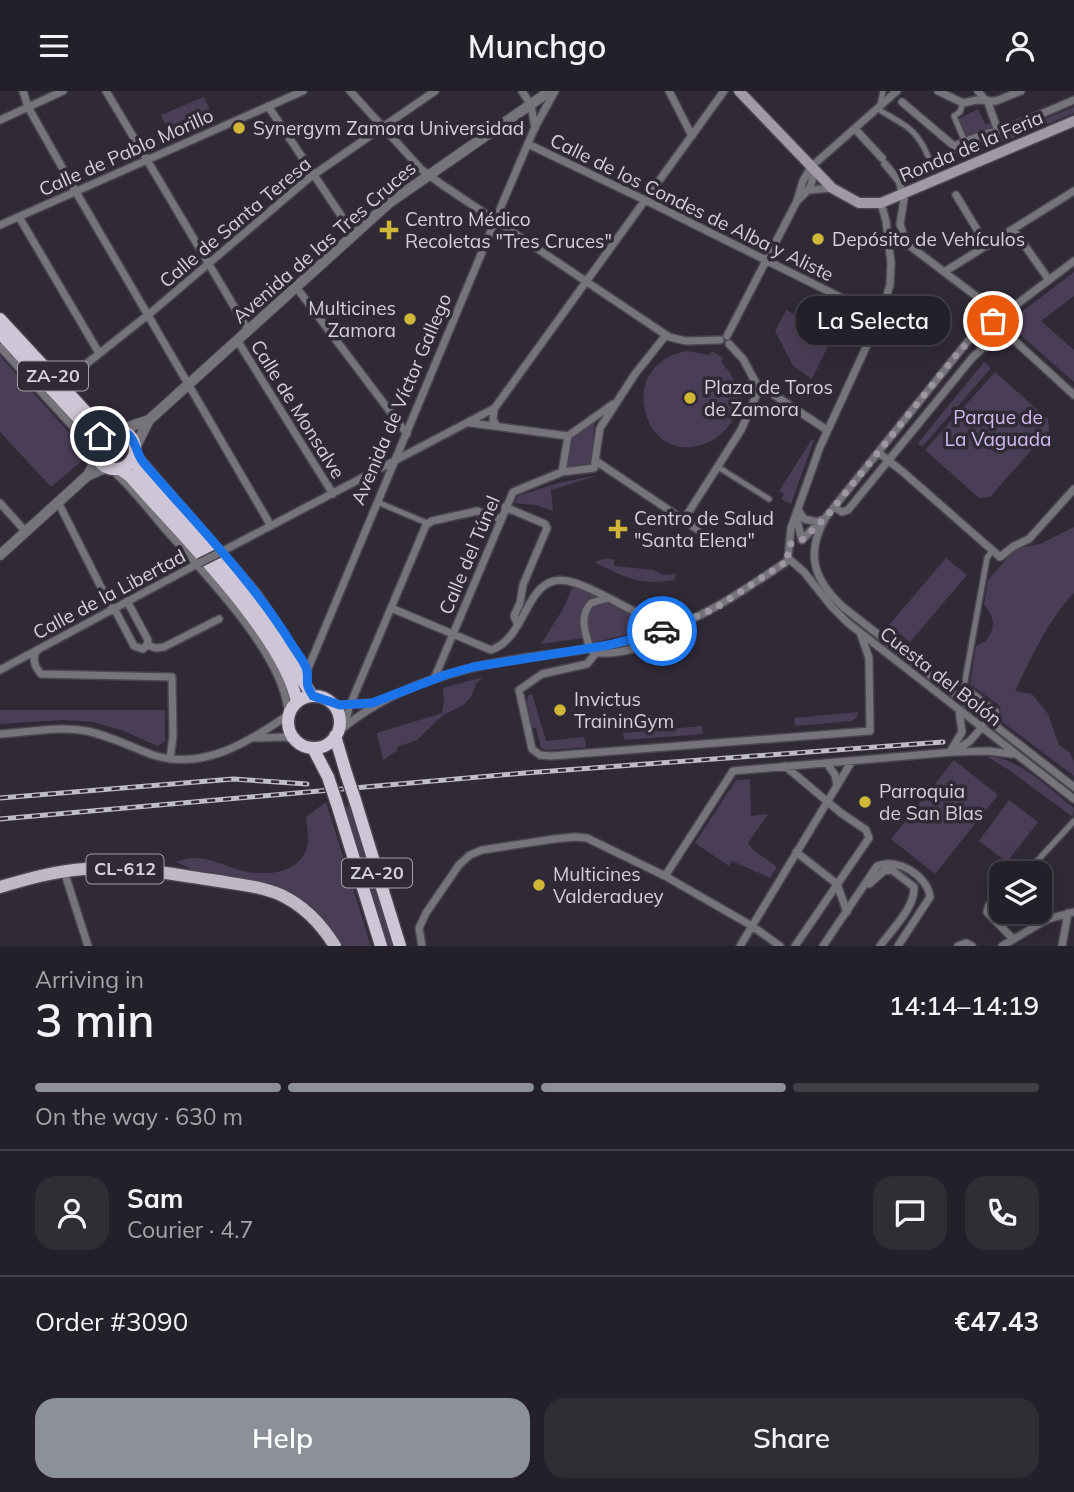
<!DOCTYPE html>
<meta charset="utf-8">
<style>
:root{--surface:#242029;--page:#302d35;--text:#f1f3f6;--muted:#a3a3a8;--line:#413e46;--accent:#8c9099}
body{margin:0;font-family:Mulish,sans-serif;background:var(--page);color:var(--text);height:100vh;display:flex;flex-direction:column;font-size:26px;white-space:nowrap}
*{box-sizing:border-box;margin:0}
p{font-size:23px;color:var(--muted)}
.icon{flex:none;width:38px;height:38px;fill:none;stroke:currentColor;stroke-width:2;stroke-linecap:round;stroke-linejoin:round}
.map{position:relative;height:855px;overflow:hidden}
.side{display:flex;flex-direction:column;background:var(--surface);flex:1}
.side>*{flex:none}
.buttons{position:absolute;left:989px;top:770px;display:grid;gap:14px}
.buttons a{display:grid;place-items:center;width:63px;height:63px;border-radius:14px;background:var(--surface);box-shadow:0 7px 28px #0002,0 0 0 2px var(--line);font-size:35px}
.pin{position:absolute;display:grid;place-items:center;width:60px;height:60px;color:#fff;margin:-30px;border:4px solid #fff;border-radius:50%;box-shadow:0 2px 7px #0007}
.courier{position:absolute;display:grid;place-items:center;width:70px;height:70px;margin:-35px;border:5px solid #1a73e8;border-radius:50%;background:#fff;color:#222;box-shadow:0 2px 9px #0007}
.bubble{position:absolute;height:49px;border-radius:21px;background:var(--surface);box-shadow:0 7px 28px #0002,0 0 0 2px var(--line);font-size:23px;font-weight:600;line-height:49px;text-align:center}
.headline em{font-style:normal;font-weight:600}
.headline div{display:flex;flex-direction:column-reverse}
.headline{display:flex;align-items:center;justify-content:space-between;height:119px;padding:0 35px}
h1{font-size:46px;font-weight:600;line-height:52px}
.bar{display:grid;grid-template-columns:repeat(4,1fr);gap:10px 7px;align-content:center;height:84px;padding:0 35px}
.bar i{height:9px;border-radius:5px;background:var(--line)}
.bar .current{background:var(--accent)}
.bar p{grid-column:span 4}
.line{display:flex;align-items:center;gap:18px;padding:0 35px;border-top:2px solid var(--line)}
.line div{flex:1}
.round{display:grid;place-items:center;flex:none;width:74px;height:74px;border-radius:21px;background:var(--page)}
.primary-button{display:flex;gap:14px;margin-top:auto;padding:14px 35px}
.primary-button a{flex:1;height:80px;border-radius:21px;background:var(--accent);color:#fff;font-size:28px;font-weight:600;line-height:80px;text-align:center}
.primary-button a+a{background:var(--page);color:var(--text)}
header{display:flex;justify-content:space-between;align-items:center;height:91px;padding:0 35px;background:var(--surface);font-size:32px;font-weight:600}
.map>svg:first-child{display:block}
.green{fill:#4a3d56}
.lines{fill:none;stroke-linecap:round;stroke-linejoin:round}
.pedestrian-casing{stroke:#4a4551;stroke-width:8}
.minor-casing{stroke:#4a4551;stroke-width:10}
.tertiary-casing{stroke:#4a4551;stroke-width:12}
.secondary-casing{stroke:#4a4551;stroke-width:13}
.primary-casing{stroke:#4a4551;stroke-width:15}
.trunk-casing{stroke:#4a4551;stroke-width:15}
.pedestrian{stroke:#76737a;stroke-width:5}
.minor{stroke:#76737a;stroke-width:7}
.tertiary{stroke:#76737a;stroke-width:10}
.secondary{stroke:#9f9aa5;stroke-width:10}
.primary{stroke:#bfb8c7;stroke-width:12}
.trunk{stroke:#cec6d6;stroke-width:12}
.rail-casing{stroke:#c0bcc6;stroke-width:5}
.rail{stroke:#302a37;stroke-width:2.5;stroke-dasharray:8;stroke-linecap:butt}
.minor-bridge-casing{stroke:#4a4551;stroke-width:10;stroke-linecap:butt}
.trunk-bridge-casing{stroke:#4a4551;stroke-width:15;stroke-linecap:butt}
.minor-bridge{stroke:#76737a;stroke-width:7}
.trunk-bridge{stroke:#cec6d6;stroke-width:12}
.done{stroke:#9b96a0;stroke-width:7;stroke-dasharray:0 12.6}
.route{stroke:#1a73e8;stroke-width:9}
.poi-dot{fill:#d1b736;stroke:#302a37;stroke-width:2.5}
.labels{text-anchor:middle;stroke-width:7;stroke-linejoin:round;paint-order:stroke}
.shield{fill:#302a37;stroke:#a39ea8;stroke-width:2}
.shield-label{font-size:18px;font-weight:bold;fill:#d4d0d9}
.poi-label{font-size:19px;fill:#d4d0d9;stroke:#302a37;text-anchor:start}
.street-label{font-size:19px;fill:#d4d0d9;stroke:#302a37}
.park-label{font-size:19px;fill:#d5baef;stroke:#302a37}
</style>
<header><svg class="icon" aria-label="menu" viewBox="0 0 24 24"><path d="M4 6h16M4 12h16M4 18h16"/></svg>Munchgo<svg class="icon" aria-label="person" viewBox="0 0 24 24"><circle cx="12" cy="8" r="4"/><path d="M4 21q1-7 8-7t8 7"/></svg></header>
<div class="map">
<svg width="1074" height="855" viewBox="0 0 1074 855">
<rect width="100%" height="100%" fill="#302a37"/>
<path class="green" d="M 204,6 L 213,26 L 170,45 L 161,24 Z
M 1074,16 L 1074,22 L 1004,51 L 999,48 L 952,67 L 933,72 L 983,47 L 1013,41 Z
M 978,18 L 985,33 L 992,32 L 993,38 L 965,47 L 957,29 Z
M 1074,181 L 1074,205 L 1041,230 L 1074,259 L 1074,291 L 1007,232 Z
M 786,219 L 834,243 L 812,288 L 793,275 L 775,240 Z
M 687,260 L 709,264 L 712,260 L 723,267 L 721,271 C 779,331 674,395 647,327 C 643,315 642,303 646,291 C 653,273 669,263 687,260 Z
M 0,265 L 83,357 L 83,369 L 51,396 L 0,341 Z
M 984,271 L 991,277 L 922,356 L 918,352 Z
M 995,281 L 1048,328 L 1049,339 L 990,406 L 979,407 L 925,359 Z
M 594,330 L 592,374 L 569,380 L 565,377 L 570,348 Z
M 812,348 L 814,349 L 791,413 L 781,408 L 784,403 L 779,400 Z
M 599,384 L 551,399 L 553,420 L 536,414 L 514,412 L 518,405 L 558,392 Z
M 1074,436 L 1074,502 C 1047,530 1032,566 1015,600 L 1032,603 L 1048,623 L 1059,654 L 1070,662 L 1074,670 L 1074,685 L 1001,630 L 1000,615 L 970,593 L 976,555 L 986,550 C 996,536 995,526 984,514 L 988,489 L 1015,458 L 1040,453 Z
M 607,467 L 614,469 L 614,475 L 653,479 L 663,484 L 676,483 L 674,489 C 640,495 624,486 594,471 Z
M 946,467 L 967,484 L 910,551 L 889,534 Z
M 573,495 L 598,506 C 578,514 581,529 584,547 L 541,553 L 563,518 Z
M 609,510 L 660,536 L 591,552 C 585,529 581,516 609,510 Z
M 483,586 L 476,593 L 471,606 L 462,615 L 443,624 L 417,649 L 397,656 L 397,660 L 383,669 L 377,642 L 442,622 L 444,609 L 443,597 Z
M 532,603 L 546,650 L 584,646 L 586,656 L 548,659 L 541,657 L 536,637 L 532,637 L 527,612 L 528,604 Z
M 0,619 L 165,619 L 165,651 L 157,655 L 124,640 L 93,631 L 63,629 L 0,633 Z
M 858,621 L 857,626 L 852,630 L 795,635 L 794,627 Z
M 702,635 L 703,643 L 624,649 L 623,642 Z
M 986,665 C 1019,666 1049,698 1074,717 L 1073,726 L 1009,679 Z
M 954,669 L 998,704 L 935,783 L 891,748 Z
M 750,688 L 751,725 L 768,723 L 748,752 L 752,758 L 777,776 L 770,787 L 732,770 L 729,775 L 695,752 L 736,689 Z
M 1009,709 L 1038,731 L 1007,771 L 979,750 Z
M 326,711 L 371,855 L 340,855 L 301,810 L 285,799 L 268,793 L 195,780 L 176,771 C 199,761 217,772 239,779 C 264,786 301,784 308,753 C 309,744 307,735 306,726 Z
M 349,715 L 393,855 L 387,855 L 343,716 Z"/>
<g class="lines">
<defs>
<path id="pedestrian" d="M 963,12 L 960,21 L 954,25 L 965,51
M 880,15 L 883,0
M 878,18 C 903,34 915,35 928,65
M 718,376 L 769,408
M 377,411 L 427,432
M 992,460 L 987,467 L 964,595 L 996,620 L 998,637
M 1026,782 L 1074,730"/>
<path id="minor" d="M 23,0 L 28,16 L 76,101 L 271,435
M 106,0 L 248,239
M 350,0 L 421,78 L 441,93 L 669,246 L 686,250 L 720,249
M 522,0 L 531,14 L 535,37
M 669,0 L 692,45
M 938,0 L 963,12 L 977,9 L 996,10 L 1021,0
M 978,0 L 985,9
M 987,9 L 998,40
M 902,11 L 954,55 L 982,44 L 1013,35 L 1074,9
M 268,15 L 354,144
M 0,29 L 63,0
M 855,38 L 882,67
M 528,53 L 653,113 L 880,226
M 885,73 L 899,90 L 904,108 L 900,133 L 906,152 L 1001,224
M 810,99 L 832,97
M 956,104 L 987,155
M 797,110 C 808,100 816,93 811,77
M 881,112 L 886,130 L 891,172 L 890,194 L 880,226 L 820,356 L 791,437 L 788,467 L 804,481 L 832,516 L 848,532 L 1074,708
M 19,126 L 99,262
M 0,134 L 303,0
M 1013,138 L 1049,189
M 1074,170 L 968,250 L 826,426 C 805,462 813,488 843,516 L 1074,696
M 944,181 L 1074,100
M 296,196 L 407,343
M 993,230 L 1074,304
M 727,245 L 797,110 L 803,90 L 811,76 L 897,0
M 237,249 L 333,403
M 729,253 L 743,268 L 756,292 L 827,339
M 0,256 L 95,360
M 61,293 L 154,219 L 309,87 L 435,0
M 471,332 L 568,345
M 497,335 L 493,329 L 494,318 L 724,0
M 568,345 L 613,313
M 135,359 L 142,369 L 258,503 L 307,580
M 879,362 L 903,381 L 1000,466 L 1014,455 L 1029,448 L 1074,398
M 596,370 L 697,438
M 562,381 L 568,345
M 58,411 L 112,518
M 0,412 L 26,441
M 505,416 L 545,433 L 547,437 L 523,494 L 520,512 L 514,525 L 518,534
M 834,416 L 842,421 L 848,419 L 972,267 L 1001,240
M 798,419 L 804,428 L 818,431
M 796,426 L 802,449
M 683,430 L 741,339 L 760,296
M 802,449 L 821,429
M 219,462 L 493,318
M 114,517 L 134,555 L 143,558 L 147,554 L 148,549 L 127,510
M 391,517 L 491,559 C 524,548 525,497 554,490 C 582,483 643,533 674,535
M 147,554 L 156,557 L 164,556 L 219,528
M 590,557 C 585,542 579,525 591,512 L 608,507
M 39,558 L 35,562 C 33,571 35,576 41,583 L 172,586 L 173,645 L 170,668
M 592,560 C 607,568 659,552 675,544 C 680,541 684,537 688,533
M 596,562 L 587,573 L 542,583 L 519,599 L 532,658 L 540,664 L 551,665 L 870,640 L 869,567 L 861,544
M 0,579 L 199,472
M 434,588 L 513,401 L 562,381 L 594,377 L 600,337 L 635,283 L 666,244
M 306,590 L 307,580 L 500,118 L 535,36 L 555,0
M 331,612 L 340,614 L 374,612
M 344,635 L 350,614 L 426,434 L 432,430 L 477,420 L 501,428
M 337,642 C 389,597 456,577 523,567 C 565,561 608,557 649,545 C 702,529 744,499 789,469
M 0,643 C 28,641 59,635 87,640 C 110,645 131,656 153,664 C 203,680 249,651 288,624 C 287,566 203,481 165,438 C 148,418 131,395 111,378
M 256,647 L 285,646 L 296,650
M 951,659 L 962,641 L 959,619
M 956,659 L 970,650 L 983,635
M 827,672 L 835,684 L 837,694
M 785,675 L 841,722 L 866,739 L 869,747 L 795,855
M 796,761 L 837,793 L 847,821
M 64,780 L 88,855
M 665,785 L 733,680 L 953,661 L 988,660 L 1012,663
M 869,793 L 884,780 L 892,779 L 914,796 C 915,817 892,838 880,855
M 1001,811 L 989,814 L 987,821 L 1013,848
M 422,855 L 419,837 L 426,822 L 459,774 L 470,764 L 482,759 L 554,748 L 575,746 L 587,747 L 665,785 L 752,835 L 780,855
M 740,855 L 852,670
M 823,855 L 877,775 C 897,766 928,785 930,806 L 898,855
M 958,855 L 966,852 L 972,855
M 1002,855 L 1048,828 L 1074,821
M 1062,855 L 1068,822"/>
<path id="tertiary" d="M 120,339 L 149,329 L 389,112 L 550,0
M 135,357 L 149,329
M 89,382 L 97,367
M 0,464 L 87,385 L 107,376"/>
<path id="secondary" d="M 739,0 L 832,97 L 859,112 L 881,112 L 1074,30"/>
<path id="primary" d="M 0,796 C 27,788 55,780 84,778 C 127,774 170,783 212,789 C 235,793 260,795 281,804 C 304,815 322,834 335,855"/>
<path id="trunk" d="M 0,228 L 98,334 L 109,339
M 0,242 L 89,339 L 96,352
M95 358a20 20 0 1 1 40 0a20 20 0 1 1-40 0Z
M 132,368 L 139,379 L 247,504 L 277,546 L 312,605
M 120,378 L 131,386 C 178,441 283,542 297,611
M288 631a26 26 0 1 1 52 0a26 26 0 1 1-52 0Z
M 335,645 L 346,682
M 313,657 L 328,686
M 355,709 L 400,855
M 336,710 L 381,855"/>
</defs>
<use href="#pedestrian" class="pedestrian-casing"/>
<use href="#minor" class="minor-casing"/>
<use href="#tertiary" class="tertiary-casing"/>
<use href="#secondary" class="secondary-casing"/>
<use href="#primary" class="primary-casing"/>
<use href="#trunk" class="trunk-casing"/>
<use href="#pedestrian" class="pedestrian"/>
<use href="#minor" class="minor"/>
<use href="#tertiary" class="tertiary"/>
<use href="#secondary" class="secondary"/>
<use href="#primary" class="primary"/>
<use href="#trunk" class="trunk"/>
<defs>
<path id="rail" d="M 0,707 L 233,688 L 307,693
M 0,728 L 525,682 L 943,651"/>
</defs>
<use href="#rail" class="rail-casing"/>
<use href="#rail" class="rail"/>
<defs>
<path id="minor-bridge" d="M 199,472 L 219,462"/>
<path id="trunk-bridge" d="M 346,682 L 355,709
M 328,686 L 336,710"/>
</defs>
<use href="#minor-bridge" class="minor-bridge-casing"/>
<use href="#trunk-bridge" class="trunk-bridge-casing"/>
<use href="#minor-bridge" class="minor-bridge"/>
<use href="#trunk-bridge" class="trunk-bridge"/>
</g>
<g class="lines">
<path class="done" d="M 662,540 L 714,518 L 789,469 L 787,461 L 790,453 L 802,449 L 826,426 L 962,257 L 993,230"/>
<path class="route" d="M 100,345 C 108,338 119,335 128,343 C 136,350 136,362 143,371 C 195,432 252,488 294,557 C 298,563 306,573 307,580 C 309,593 304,591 313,605 L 340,614 L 372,612 L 445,584 L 473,576 L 609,554 L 662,540"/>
</g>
<g class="poi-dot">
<circle cx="239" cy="37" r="7"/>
<path d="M385.5 128.5h7v7h7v7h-7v7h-7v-7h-7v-7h7z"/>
<circle cx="818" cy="148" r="7"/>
<circle cx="410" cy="228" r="7"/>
<circle cx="690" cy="307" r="7"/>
<path d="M614.5 427.5h7v7h7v7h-7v7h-7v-7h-7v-7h7z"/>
<circle cx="560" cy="619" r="7"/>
<circle cx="865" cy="711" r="7"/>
<circle cx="539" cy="794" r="7"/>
</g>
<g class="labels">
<g class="shield">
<rect x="18" y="270.5" width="70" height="29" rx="5"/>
<rect x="86.5" y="763.5" width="77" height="29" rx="5"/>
<rect x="342" y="767.5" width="70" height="29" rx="5"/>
</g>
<g class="shield-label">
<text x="53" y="291">ZA-20</text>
<text x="125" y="784">CL-612</text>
<text x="377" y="788">ZA-20</text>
</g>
<g class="poi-label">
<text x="253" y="44">Synergym Zamora Universidad</text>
<text x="405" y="135">Centro Médico<tspan x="405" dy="22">Recoletas "Tres Cruces"</tspan></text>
<text x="832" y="155">Depósito de Vehículos</text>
<text x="396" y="224" text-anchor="end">Multicines<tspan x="396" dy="22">Zamora</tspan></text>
<text x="704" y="303">Plaza de Toros<tspan x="704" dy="22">de Zamora</tspan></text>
<text x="634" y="434">Centro de Salud<tspan x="634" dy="22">"Santa Elena"</tspan></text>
<text x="574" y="615">Invictus<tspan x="574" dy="22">TraininGym</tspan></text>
<text x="879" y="707">Parroquia<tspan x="879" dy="22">de San Blas</tspan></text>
<text x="553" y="790">Multicines<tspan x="553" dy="22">Valderaduey</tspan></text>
</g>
<g class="street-label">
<text transform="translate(971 55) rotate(-23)" y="7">Ronda de la Feria</text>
<text transform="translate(126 61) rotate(-24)" y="7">Calle de Pablo Morillo</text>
<text transform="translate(692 116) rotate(26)" y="7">Calle de los Condes de Alba y Aliste</text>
<text transform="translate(235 131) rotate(-40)" y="7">Calle de Santa Teresa</text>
<text transform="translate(324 151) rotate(-41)" y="7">Avenida de las Tres Cruces</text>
<text transform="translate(401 308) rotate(-67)" y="7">Avenida de Víctor Gallego</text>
<text transform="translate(298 318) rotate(58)" y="7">Calle de Monsalve</text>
<text transform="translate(469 464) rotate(-67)" y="7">Calle del Túnel</text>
<text transform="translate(109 503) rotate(-28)" y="7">Calle de la Libertad</text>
<text transform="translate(941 585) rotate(38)" y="7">Cuesta del Bolón</text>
</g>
<g class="park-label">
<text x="998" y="333">Parque de<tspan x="998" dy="22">La Vaguada</tspan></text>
</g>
</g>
</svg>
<div class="buttons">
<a><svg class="icon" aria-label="layers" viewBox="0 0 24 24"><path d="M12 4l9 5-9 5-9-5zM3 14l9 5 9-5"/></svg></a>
</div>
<div class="pin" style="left:993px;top:230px;background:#ea580c"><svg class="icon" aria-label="bag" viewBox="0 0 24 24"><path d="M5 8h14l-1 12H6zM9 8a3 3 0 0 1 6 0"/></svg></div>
<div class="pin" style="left:100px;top:345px;background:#1f2937"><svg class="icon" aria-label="home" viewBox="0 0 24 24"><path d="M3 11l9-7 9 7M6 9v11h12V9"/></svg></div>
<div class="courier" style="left:662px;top:540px"><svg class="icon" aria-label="car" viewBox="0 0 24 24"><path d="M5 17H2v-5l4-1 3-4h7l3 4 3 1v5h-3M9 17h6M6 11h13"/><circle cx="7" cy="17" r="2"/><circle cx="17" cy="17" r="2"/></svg></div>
<div class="bubble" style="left:796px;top:205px;width:154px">La Selecta</div>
</div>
<section class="side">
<div class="headline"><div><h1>3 min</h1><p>Arriving in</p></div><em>14:14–14:19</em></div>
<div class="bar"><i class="current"></i><i class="current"></i><i class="current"></i><i></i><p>On the way · 630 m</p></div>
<div class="line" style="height:126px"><a class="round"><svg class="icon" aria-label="person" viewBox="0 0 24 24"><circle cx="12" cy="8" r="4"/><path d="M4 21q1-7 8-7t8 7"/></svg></a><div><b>Sam</b><p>Courier · 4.7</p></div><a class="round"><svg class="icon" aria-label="chat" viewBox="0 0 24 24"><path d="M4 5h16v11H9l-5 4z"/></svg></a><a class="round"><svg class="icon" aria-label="phone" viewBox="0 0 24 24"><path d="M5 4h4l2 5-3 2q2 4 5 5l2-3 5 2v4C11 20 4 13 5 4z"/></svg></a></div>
<div class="line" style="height:91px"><div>Order #3090</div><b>€47.43</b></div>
<div class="primary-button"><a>Help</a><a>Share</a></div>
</section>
